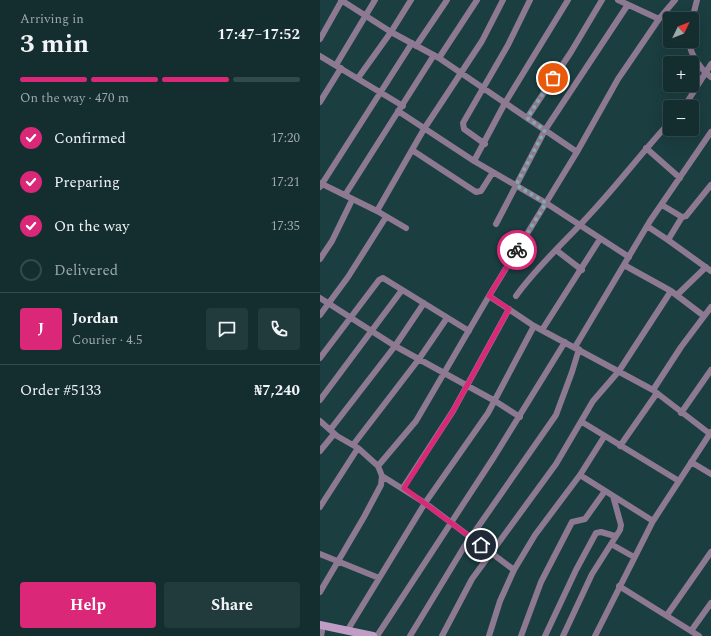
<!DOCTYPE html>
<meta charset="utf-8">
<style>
:root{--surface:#142e30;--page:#213a3c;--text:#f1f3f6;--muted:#9da8ab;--line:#334a4c;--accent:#db2777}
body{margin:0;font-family:Spectral,serif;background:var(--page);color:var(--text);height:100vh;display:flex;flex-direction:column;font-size:15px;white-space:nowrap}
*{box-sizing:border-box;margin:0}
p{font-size:13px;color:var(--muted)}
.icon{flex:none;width:22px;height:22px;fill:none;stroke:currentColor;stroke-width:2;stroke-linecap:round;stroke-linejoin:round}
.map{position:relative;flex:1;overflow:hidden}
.side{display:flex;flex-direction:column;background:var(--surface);width:320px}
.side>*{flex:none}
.needle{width:26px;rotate:47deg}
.buttons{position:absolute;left:343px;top:12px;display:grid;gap:8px}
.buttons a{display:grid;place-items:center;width:36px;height:36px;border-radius:4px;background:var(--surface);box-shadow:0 4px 16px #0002,0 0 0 1px var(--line);font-size:20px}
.pin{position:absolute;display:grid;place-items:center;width:34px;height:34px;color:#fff;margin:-17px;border:2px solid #fff;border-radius:50%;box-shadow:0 1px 4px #0007}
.courier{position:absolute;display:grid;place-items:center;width:40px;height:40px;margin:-20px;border:3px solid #db2777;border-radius:50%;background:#fff;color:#222;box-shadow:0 1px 5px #0007}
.overview em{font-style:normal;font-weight:700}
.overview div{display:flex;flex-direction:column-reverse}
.overview{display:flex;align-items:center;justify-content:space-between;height:68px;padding:0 20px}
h1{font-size:26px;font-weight:700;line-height:30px}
.bar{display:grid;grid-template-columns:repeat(4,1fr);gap:6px 4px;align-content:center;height:48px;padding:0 20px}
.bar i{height:5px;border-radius:3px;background:var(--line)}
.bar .active{background:var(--accent)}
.bar p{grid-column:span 4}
.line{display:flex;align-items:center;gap:10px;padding:0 20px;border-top:1px solid var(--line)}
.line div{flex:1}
.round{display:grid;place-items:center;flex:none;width:42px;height:42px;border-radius:4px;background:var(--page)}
ol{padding:0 20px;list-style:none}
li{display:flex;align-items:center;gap:12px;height:44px}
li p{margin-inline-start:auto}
li .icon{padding:4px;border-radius:50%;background:var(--accent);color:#fff;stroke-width:4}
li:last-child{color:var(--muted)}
li i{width:22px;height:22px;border:2px solid var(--line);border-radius:50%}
.cta{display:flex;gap:8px;margin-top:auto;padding:8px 20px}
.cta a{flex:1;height:46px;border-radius:4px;background:var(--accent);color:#fff;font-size:16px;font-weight:700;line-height:46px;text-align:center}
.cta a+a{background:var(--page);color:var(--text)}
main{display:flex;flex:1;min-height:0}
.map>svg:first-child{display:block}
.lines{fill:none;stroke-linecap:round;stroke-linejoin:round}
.street{stroke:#8e7992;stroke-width:6}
.secondary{stroke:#bf9dc5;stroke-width:8}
.done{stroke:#80abae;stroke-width:4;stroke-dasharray:0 7.2}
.route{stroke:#db2777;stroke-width:5}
</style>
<main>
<section class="side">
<div class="overview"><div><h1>3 min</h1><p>Arriving in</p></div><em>17:47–17:52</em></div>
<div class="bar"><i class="active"></i><i class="active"></i><i class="active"></i><i></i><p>On the way · 470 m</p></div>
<ol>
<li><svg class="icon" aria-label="check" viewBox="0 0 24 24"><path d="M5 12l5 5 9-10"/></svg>Confirmed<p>17:20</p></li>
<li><svg class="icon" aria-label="check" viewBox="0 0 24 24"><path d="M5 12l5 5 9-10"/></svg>Preparing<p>17:21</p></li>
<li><svg class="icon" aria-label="check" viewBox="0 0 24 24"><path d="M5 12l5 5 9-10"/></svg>On the way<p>17:35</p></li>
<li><i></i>Delivered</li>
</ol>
<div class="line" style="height:72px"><b class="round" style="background:var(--accent);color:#fff">J</b><div><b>Jordan</b><p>Courier · 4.5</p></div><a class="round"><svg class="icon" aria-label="chat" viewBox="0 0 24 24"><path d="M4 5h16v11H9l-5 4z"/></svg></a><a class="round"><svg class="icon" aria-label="phone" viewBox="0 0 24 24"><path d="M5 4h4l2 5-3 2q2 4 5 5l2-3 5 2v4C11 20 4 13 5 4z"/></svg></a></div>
<div class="line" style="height:52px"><div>Order #5133</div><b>₦7,240</b></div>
<div class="cta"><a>Help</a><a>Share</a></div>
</section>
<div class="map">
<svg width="391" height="636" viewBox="0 0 391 636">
<rect width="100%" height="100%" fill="#1b3e40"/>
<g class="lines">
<path class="street" d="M 21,0 L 71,32 L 119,58 L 257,152
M 298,0 L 339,19
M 372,20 L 377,0
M 0,39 L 22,0
M 369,41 C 370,54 380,69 391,77
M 96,46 L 127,0
M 0,56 L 83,106
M 119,58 L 157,0
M 16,65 L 55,0
M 38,78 L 71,32 L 91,0
M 0,102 L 21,68
M 364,107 L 391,64
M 78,111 L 154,161 L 226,203 L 309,257
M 207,118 L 251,52 L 282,0
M 165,144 L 144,129 L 143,123 L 188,45 L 210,0
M 326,148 L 360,178
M 92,150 L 156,192 L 161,191 L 173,172
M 154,161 L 185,103 L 248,0
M 0,183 L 57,211 L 86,228
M 0,187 L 92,43
M 25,195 L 114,55
M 342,205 L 362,217 L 366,216 L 391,185
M 57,211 L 104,129 L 162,41 L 183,0
M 176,224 L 225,130 L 307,6
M 327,226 L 348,240 L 362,217
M 348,240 L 391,271
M 236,250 L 262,270
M 0,259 L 12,241 L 32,200
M 304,265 L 351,291 L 384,316
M 357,295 L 386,267
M 169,296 L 214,326 L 333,390 L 390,434
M 196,296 C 218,265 247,240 272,212 C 299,183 323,151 350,122
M 0,298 L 75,346 L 175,401 L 200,417
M 0,315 L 28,277 L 66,217
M 222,330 L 280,239
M 255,347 L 330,221 L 391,132
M 0,358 L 59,280 L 63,278 L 149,331
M 333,390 L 361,347 L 391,307
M 0,400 L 82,290
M 361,413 L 391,370
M 0,421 L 17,436 L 38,448 L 58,466 L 62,476 L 61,485 L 44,517 L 0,592
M 262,422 L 359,481
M 10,430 L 75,346 L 104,303
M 33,445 L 99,359 L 127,318
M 300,446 L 337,393
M 0,451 L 14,434
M 371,462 L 391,474
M 58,466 L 96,421 L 169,296 L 257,152 L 298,79 L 339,19 L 355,0
M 260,475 L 333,521
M 62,476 L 105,503 L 194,570
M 83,488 L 133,411 L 189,309
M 0,507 L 38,448
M 291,544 L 314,557
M 0,554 L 59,578
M 299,586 L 379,636
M 347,615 L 391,552
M 27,631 L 105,503 L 168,413 L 214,326
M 371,631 L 391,603
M 1,636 L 2,631
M 57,636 L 174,457 L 245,342
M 90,636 L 144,547 L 236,415 L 252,372 L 259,349
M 122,636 L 152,579 L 236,464 L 273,401 L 299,371 L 351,291
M 169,636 L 180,601 L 194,570 L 215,535 L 260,475 L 284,437
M 201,636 L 221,582 L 252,522 L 265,519 L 285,491
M 225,636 L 256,570 L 276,533 L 281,532 L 295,536
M 243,636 L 272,574 L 300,530 L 301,525 L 293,496
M 275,636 L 333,521 L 391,432"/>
<path class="secondary" d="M 0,625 L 53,636"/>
</g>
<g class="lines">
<path class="done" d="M 197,250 L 226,203 L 196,185 L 225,130 L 207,118 L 233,78"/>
<path class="route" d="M 161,545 L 84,488 L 133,411 L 189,309 L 169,296 L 197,250"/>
</g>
</svg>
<div class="buttons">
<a><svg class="needle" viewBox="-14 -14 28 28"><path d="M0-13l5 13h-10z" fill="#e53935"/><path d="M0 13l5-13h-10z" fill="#9da8ab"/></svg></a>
<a>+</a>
<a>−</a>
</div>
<div class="pin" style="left:233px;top:78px;background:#ea580c"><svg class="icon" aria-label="bag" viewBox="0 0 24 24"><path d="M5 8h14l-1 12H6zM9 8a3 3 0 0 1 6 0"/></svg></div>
<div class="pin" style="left:161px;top:545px;background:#1f2937"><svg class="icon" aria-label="home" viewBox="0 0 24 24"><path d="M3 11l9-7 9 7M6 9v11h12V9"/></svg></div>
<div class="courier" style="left:197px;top:250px"><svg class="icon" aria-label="bike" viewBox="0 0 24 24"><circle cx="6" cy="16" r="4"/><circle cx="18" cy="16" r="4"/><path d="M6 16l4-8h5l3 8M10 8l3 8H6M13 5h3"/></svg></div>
</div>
</main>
